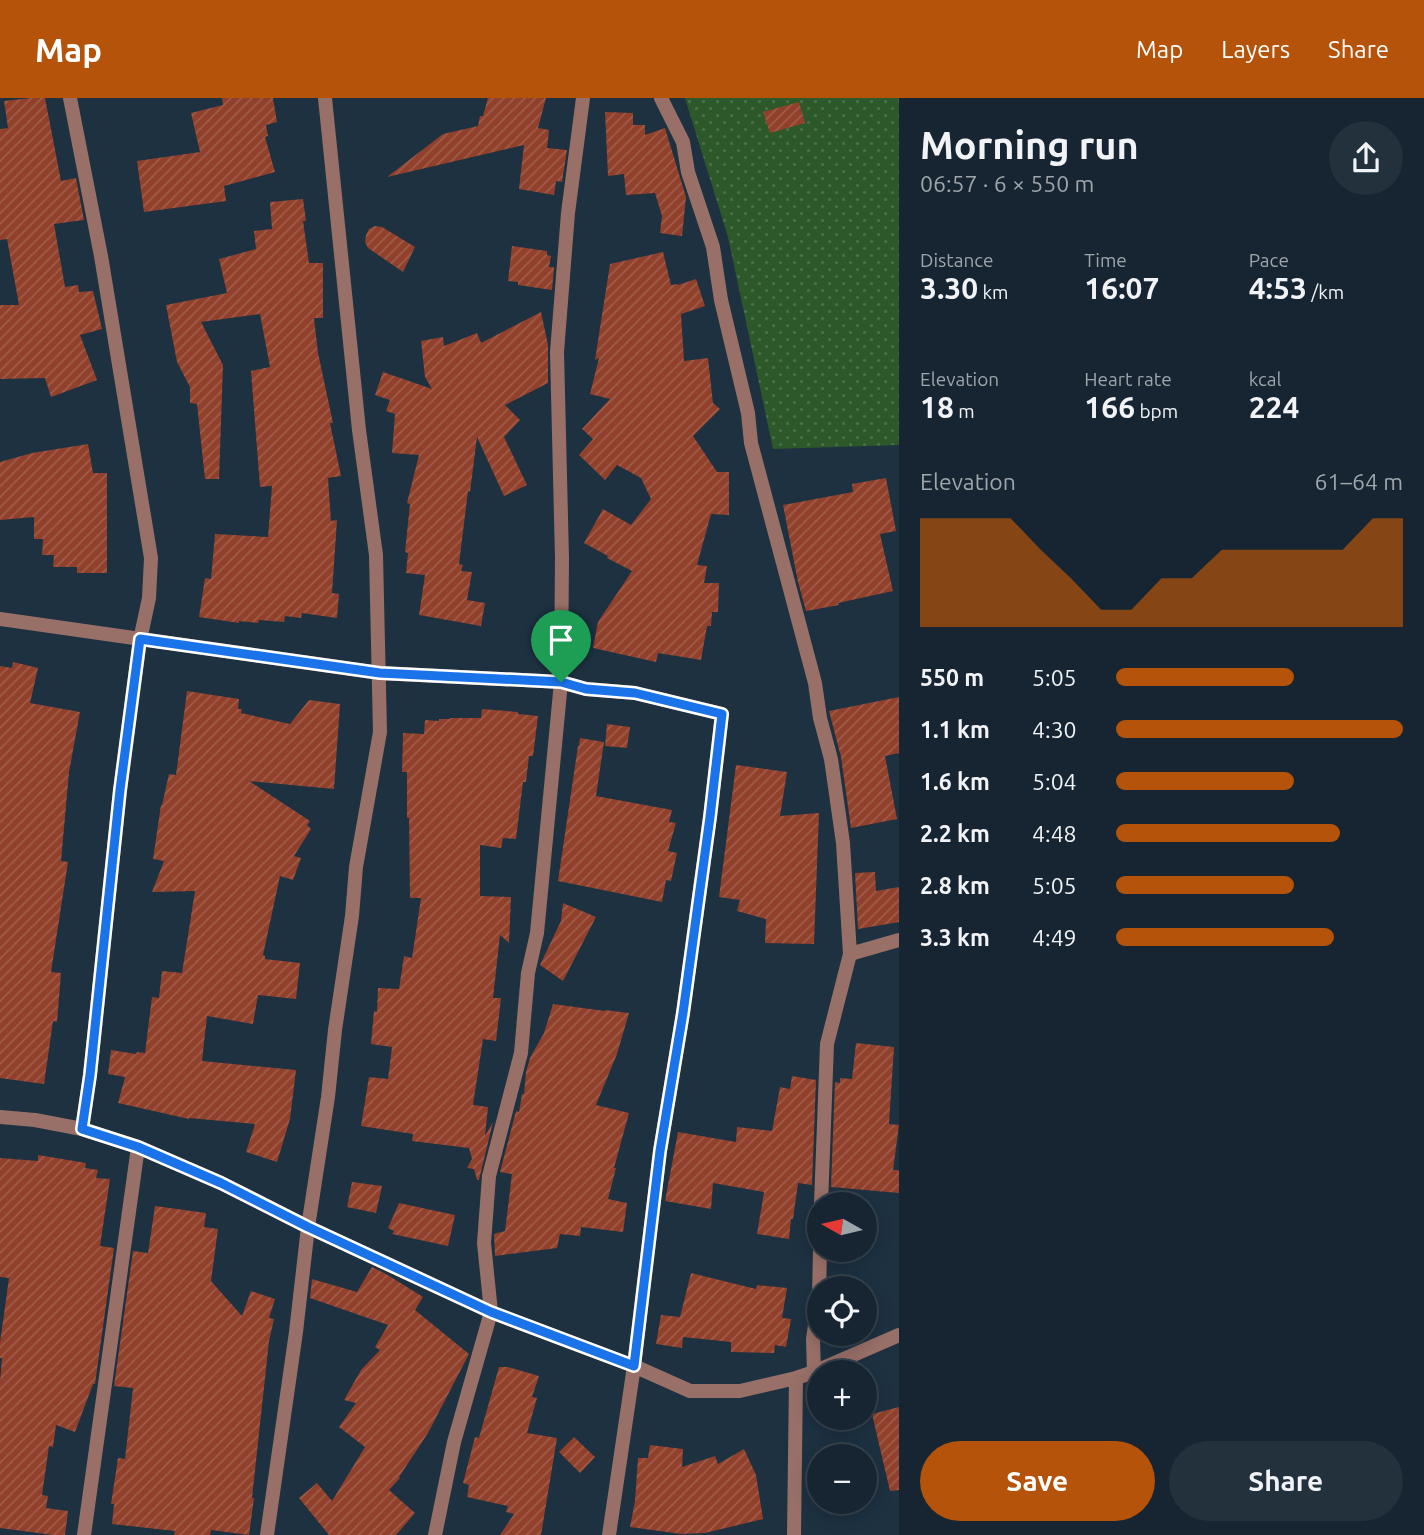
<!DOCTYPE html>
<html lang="en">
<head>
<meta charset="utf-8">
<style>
  :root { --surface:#162531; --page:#23313d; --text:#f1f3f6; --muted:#9ea5ab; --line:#35424d; --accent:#b45309 }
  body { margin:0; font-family:Ubuntu,sans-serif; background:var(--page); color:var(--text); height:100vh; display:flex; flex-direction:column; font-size:26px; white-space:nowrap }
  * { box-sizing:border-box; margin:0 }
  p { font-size:23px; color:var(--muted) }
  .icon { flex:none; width:38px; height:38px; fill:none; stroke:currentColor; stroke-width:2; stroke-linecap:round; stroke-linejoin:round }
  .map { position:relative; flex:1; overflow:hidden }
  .side { display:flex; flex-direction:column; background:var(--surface); width:525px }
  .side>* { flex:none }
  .needle { width:46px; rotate:278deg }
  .fabs { position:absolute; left:807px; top:1094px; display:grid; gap:14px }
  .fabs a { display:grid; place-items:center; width:70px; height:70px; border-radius:50%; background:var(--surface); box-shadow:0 4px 18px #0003,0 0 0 2px var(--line); font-size:35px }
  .pin { position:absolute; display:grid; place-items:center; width:60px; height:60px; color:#fff; margin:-72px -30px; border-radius:50% 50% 50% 0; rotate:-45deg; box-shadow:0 0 7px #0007 }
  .pin .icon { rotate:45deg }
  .round { display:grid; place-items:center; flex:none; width:74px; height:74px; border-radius:37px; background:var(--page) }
  .overview { display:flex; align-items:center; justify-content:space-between; height:119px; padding:0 21px }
  h1 { font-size:38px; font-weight:600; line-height:52px }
  .figures { display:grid; grid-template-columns:repeat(3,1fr); gap:10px; height:119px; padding:7px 21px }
  .figures div { display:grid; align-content:center }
  .figures b { font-size:30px; font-weight:600 }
  .figures small { font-size:19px; font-weight:400 }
  .figures p { font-size:19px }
  .chart { height:196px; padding:14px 21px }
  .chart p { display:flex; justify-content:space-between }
  .chart svg { width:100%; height:126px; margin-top:7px; fill:var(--accent); opacity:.7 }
  .primary-button { display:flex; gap:14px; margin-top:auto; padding:14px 21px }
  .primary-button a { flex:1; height:80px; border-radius:42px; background:var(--accent); color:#fff; font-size:28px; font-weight:600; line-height:80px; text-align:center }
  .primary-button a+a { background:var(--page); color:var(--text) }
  ul { padding:0 21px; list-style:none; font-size:23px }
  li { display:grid; grid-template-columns:112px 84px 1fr; align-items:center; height:52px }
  li i { height:18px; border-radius:9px; background:var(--accent) }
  header { display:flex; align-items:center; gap:42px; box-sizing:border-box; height:98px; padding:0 35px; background:var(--accent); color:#fff }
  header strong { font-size:33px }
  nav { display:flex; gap:38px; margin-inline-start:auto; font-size:24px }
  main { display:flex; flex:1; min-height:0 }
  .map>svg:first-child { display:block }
</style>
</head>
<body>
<header>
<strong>Map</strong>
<nav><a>Map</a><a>Layers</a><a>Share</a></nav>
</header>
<main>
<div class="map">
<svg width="899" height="1437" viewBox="0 0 899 1437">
  <defs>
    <pattern id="grass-dots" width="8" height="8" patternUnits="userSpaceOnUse" patternTransform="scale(1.75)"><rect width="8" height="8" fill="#2d5829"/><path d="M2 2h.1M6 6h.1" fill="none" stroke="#4b7049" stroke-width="1.8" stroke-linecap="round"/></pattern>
    <pattern id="building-hatch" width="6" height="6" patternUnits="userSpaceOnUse" patternTransform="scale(1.75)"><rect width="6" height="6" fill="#91402b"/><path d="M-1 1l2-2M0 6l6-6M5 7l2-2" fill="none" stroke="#a05c4a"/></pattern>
  </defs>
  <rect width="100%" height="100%" fill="#1d3141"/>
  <!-- grass -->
  <path fill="url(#grass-dots)" d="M685 0H899V347L773 351 728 139Z"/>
  <!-- building -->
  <path fill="url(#building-hatch)" d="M31 0H45L61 83 76 80 84 122 54 126 65 189 78 187 79 194 93 193 102 231 80 237 97 282 51 299 45 280 0 281V207H19L7 141 0 142V31L8 30 4 3Z
    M222 0H273L277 24 266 27 268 38 265 39 275 74 224 88 226 103 144 114 137 63 200 54 191 15 223 7Z
    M488 0H546L538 30 549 32 547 50 567 52 562 84 556 83 554 97 519 91 524 47 387 79 443 36 478 28 480 18H483Z
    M799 4 805 25 770 35 763 14Z
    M605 14 633 15V27H645V37L665 30 686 99 682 138 660 135 662 118 655 95 626 97 624 76 608 78Z
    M303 101 306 123H303L309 165H323V220H314L318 255 333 325H330L341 378 328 380 331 423 337 422 332 495 339 496 337 520 302 515 301 520 285 518 284 524 259 522 258 525 239 523V525L199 519 205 480 211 481 215 436 268 439 272 388 260 389 251 273 270 269 260 216 201 224 223 267 219 381H205L197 306 190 305V289L177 264 166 207 227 195 219 161 256 151 254 133 272 131 270 104Z
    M375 128 382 129 415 149 403 174 368 150 365 144 366 137 369 131Z
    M512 148 547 153V157L551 158 549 169H554L552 192 518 187V184L508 183Z
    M663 154 671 187 678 186V187L696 181 705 208 681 216 684 263 708 260 713 305 720 311 693 338 717 374H729V417L711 416 697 467 707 468 704 485H719L718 514H712L711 528H707L701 562 658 555 656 564 593 550 598 524 632 473 607 460 608 458 584 445 603 411 631 427 651 401 641 380 617 367 605 382 579 357 593 341 582 331 610 301 590 296 599 260 595 262 610 166Z
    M541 214 548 247V285L505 307 520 322 504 339 527 387 504 398 477 339 470 394 468 393 459 466 463 467 461 473 472 474 467 502 485 505 481 528 419 517 425 477 406 475 408 455 405 454 410 406 407 405 419 357 392 355 395 316 386 313 390 302 375 297 383 274 432 291 425 279 421 243 443 239 444 248 477 235 481 245Z
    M88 346 93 375H107V475H77V469H53L54 457H42L43 441H34V419L0 422V364L32 355Z
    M886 380 896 433 880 436 893 493 838 505 839 507 806 513 798 484 783 407 853 394 852 386Z
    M13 564 38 570 30 605 80 614 69 674 61 763 68 764 51 874 61 875 57 924 53 923 44 986 0 980V568L12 570Z
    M187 593 239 601 238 611H242L241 615 290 626 309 602 340 606 334 691 249 683 310 723 307 727 311 731 294 758 301 760 293 782 280 778 263 857 265 858V861L300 865 296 901 258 897 253 926 207 918 202 963 296 972 290 1021 277 1064 246 1054 255 1026 189 1020V1021L118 1005 125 979 108 976 111 952 136 956 137 954 145 955 152 899 159 900 162 873 182 875 195 793 152 794 164 763 153 761 161 707H162L169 676 176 677Z
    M899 599V655L885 658 897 721 851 730 841 659 829 613Z
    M482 611 518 614V616L538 618 533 658H529L526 684H523L516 741 503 740 501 750 480 747V798L511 799 509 845 500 837 493 900H501L496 943 483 941 473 1007 488 1009 485 1038 493 1024 479 1082H477L474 1071 467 1070 472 1061 469 1050 412 1043 413 1036 361 1028 369 979 388 981 392 949 371 946 374 913 377 914 378 890 399 891 404 858 412 860 421 800H410L409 720H407V674H402L403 635 424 636 425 622 439 623V621H450V620H481Z
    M607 626 630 629 627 650 605 648Z
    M580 640 604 644 596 698 672 712 669 724 676 725 668 753 677 755 671 783 666 782 662 804 558 783 578 648H579Z
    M736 667 787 674 780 718 819 715 814 846 765 845 766 821 737 813 740 802 719 799Z
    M875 774 876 793 899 789V824L858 831 855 775Z
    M563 805 596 819 563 883 540 867 561 823Z
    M553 906 605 913V912L629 915 617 956 596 1007 629 1015 614 1070H616L608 1101 627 1105 623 1134 581 1129 580 1138 560 1136 557 1150 495 1158 494 1136 505 1133 512 1076 500 1074 516 1013 519 1014 522 996H524L526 974 530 960 544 935Z
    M856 945 894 949 889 1026 899 1027 893 1072H899V1095L831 1089 835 984 840 985V980L852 981Z
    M792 978 816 982 812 1087 798 1085 793 1121H791L789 1141 757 1136 764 1094 713 1085 711 1111 665 1103 678 1034 736 1044 737 1029 772 1033 780 989 790 991Z
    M38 1057 86 1065 85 1070 98 1072 96 1080 110 1081 100 1148 114 1150 95 1286H93L75 1334 56 1327 53 1349 49 1348 42 1397 48 1398 46 1410 68 1413 65 1437H53L0 1430V1284L2 1260H0V1245L9 1180 0 1179V1060L38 1063Z
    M352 1084 382 1088 376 1115 347 1109Z
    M399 1105 455 1117 448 1148 392 1136 394 1133 388 1130Z
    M155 1108 206 1115 204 1129 218 1131 211 1183 242 1218 251 1193 275 1201 269 1220 274 1221 269 1243 252 1400H254L249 1437 211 1432 210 1437H174L175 1433 112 1426 114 1406H111L118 1360 125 1361 133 1290 114 1288 133 1153 148 1155Z
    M372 1169 386 1176 423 1199 415 1212 469 1256 428 1335 399 1379 400 1380 389 1392 415 1415 396 1437H329L299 1400 317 1385 332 1403 365 1349 339 1329 356 1305 344 1302 361 1272 380 1252 375 1249 388 1227 310 1200 312 1181 357 1194Z
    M691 1175 756 1191 757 1187 787 1190 782 1220 791 1221 786 1249 775 1247 774 1255 731 1254V1244L683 1239 682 1250 656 1246 661 1217 680 1219Z
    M499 1269H508L539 1278 532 1299 537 1300 527 1335 557 1340 541 1437H500L514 1416 506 1414 508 1408 467 1399 469 1387 463 1385 475 1339 479 1340Z
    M899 1309V1392L890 1393 872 1316Z
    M574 1339 595 1359 580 1375 559 1354Z
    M650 1347 683 1351 682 1369 715 1358 718 1366 744 1351 756 1377 763 1421 705 1435 681 1436 630 1429 635 1403 638 1360H648Z"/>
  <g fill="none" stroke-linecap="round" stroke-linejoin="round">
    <!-- street -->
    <path stroke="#987068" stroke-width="14" d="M70 0 101 158 151 460 149 500 140 542 120 693 90 977 82 1031
      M661 0 683 44 688 74 713 149 721 202 748 315 751 345 815 585 820 620 831 661 843 745 850 856 827 946 821 1106
      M0 521 380 575 561 584 586 591 635 595 722 616 710 719 683 915 660 1053 634 1268 609 1437
      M850 856 899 842
      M0 1019 35 1022 82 1031 138 1049 221 1085 308 1129 491 1214 634 1268 690 1293H740L796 1280 814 1274 899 1237
      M814 1274 813 1241 819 1199 820 1152
      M84 1437 138 1049
      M267 1437 296 1234 308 1129 328 999 335 932 352 818 356 769 380 634 376 457 359 332 325 0
      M435 1437 454 1344 491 1214 484 1145 489 1078 521 955 528 875 537 835 561 584 562 460 557 254 568 115 583 0
      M794 1437 796 1280"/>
  </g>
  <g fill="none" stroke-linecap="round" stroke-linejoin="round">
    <defs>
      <path id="route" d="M140 541 380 575 561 584 586 591 635 595 722 616 710 719 683 915 660 1053 634 1268 491 1214 308 1129 221 1085 138 1049 82 1031 90 977 120 692Z"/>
    </defs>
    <!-- route casing -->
    <use href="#route" stroke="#fff" stroke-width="14"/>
    <!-- route -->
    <use href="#route" stroke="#1a73e8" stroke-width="9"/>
  </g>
</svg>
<div class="fabs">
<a><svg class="needle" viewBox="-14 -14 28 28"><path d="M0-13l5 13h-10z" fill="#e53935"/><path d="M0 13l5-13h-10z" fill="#9ea5ab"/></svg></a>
<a><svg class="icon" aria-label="locate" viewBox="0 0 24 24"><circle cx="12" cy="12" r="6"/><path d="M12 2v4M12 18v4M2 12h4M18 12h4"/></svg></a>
<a>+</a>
<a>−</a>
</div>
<div class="pin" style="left:561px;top:584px;background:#1e9e55"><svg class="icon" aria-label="arrive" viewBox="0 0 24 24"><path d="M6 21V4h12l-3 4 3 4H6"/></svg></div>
</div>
<section class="side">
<div class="overview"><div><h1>Morning run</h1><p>06:57 · 6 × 550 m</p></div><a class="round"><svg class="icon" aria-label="share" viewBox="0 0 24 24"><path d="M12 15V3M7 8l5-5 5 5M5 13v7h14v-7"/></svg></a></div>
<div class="figures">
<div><p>Distance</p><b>3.30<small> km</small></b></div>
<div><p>Time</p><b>16:07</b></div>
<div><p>Pace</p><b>4:53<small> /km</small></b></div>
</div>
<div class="figures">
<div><p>Elevation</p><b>18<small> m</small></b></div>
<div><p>Heart rate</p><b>166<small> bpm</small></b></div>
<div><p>kcal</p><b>224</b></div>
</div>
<div class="chart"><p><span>Elevation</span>61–64 m</p>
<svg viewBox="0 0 160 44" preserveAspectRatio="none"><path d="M0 44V6L10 6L20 6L30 6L40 17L50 27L60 38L70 38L80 27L90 27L100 17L110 17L120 17L130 17L140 17L150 6L160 6V44z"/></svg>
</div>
<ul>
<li><b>550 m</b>5:05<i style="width:62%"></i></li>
<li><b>1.1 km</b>4:30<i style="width:100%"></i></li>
<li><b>1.6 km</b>5:04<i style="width:62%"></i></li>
<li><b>2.2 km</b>4:48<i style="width:78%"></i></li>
<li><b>2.8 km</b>5:05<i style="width:62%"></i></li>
<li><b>3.3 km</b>4:49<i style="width:76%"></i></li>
</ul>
<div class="primary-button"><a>Save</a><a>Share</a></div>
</section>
</main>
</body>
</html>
